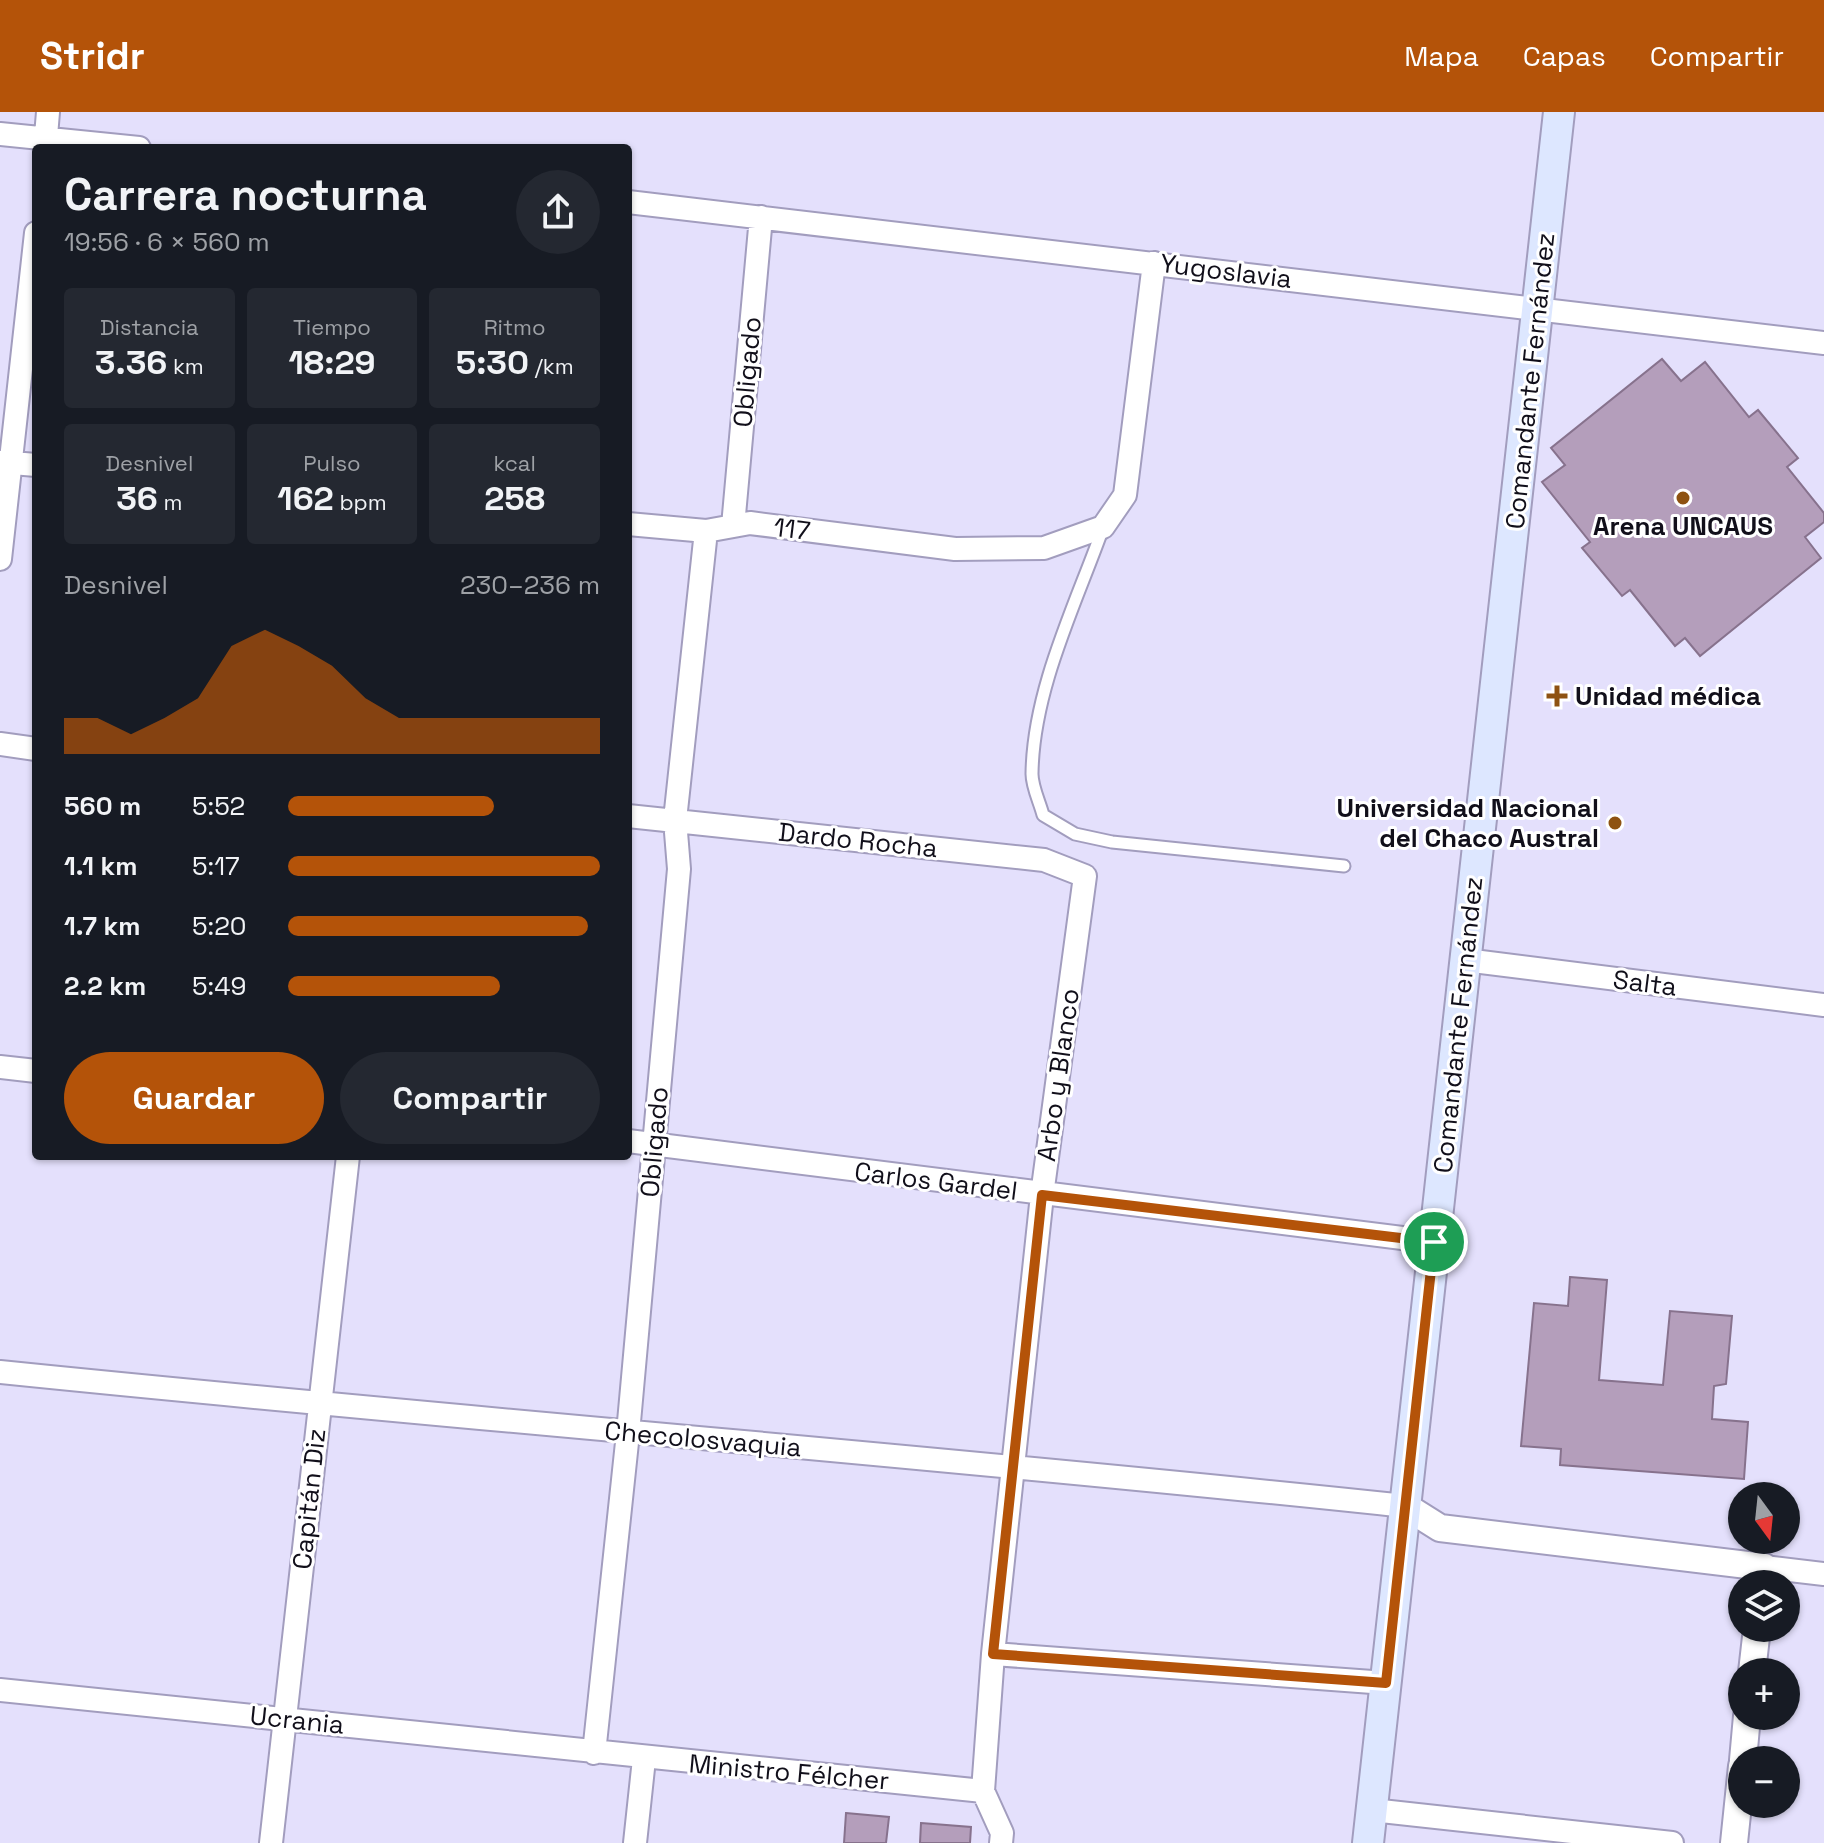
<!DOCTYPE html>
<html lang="es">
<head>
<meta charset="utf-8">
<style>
  :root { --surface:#171b24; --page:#242831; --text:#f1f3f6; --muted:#9ea1a6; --accent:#b45309 }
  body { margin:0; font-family:"Space Grotesk",sans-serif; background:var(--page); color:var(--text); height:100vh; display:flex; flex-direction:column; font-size:30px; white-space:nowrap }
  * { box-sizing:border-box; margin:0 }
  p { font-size:26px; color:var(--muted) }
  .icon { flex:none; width:44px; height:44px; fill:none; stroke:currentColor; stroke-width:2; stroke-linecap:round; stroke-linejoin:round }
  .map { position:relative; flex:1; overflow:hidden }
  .sheet { position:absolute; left:32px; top:32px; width:600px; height:1016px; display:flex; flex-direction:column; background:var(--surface); border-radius:8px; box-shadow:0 2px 6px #0004 }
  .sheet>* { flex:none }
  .needle { width:52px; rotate:165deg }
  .tools { position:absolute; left:1728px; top:1370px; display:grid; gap:16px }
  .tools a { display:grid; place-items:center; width:72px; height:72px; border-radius:50%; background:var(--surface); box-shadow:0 2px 6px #0004; font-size:40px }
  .pin { position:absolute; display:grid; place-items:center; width:68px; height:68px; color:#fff; margin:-34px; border:4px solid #fff; border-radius:50%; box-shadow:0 2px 8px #0007 }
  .round { display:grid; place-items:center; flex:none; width:84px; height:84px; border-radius:42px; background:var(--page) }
  .overview { display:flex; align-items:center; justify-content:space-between; height:136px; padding:0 32px }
  h1 { font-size:44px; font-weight:800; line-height:60px }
  .figures { display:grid; grid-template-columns:repeat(3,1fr); gap:12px; height:136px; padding:8px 32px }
  .figures div { display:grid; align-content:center; border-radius:8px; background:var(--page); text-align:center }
  .figures b { font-size:34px; font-weight:800 }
  .figures small { font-size:22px; font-weight:400 }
  .figures p { font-size:22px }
  .chart { height:224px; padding:16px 32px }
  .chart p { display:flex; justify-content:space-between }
  .chart svg { width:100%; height:144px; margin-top:8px; fill:var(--accent); opacity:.7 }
  .action { display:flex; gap:16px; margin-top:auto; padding:16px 32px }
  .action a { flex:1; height:92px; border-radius:48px; background:var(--accent); color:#fff; font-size:32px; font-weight:800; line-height:92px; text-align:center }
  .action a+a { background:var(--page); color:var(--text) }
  ul { padding:0 32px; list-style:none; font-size:26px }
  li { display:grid; grid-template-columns:128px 96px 1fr; align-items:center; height:60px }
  li i { height:20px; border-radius:10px; background:var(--accent) }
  header { display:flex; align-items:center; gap:48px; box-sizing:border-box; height:112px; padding:0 40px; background:var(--accent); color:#fff }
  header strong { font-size:38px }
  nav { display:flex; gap:44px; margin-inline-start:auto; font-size:28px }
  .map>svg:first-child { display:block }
</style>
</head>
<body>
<header>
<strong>Stridr</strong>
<nav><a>Mapa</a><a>Capas</a><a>Compartir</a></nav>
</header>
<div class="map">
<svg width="1824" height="1731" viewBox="0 0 1824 1731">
  <rect width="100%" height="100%" fill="#e4e0fc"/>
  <!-- building -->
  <path fill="#b49ebb" stroke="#87728d" stroke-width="2" d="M1662 247 1681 269 1705 250 1749 305 1758 298 1798 346 1787 355 1824 401V410L1805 425 1821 446 1700 544 1685 526 1675 534 1630 478 1622 484 1582 436 1590 430 1542 370 1565 353 1551 336Z
    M1570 1165 1607 1168 1599 1268 1663 1273 1670 1199 1732 1204 1726 1272 1714 1274 1712 1307 1748 1310 1744 1367 1560 1353 1561 1337 1521 1334 1534 1191 1568 1194Z
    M846 1701 889 1705 886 1731H844Z
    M921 1711 971 1715 970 1731H920Z"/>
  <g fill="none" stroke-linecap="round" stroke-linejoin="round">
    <defs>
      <path id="service" d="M1103 416C1075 494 1033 578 1032 662 1032 675 1040 691 1043 703L1075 722 1112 730 1344 754"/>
      <path id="minor" d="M0 22 139 36
        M45 36 48 0
        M628 90 1824 231
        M0 350 36 353
        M628 412 706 419 750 411 955 437 1044 436 1103 415 1125 383 1154 151
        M733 414 761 105
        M0 447 36 121
        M0 632 36 637
        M628 704 1044 748 1085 764 1042 1083 993 1542 983 1679 1002 1721 1001 1731
        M1465 848 1824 893
        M0 955 36 959
        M628 1029 1434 1130
        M0 1260C468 1308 937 1344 1405 1394
        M1764 1455 1824 1462
        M993 1542 1386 1571
        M0 1578 983 1679
        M594 1641 628 1321 679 757 675 708 706 419
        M1372 1698 1672 1731
        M271 1731 348 1044
        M635 1731 644 1647"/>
      <path id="tertiary" d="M1405 1394 1440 1416 1764 1455 1762 1472
        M1752 1560 1757 1516
        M1743 1648 1747 1604
        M1734 1731 1742 1654"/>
      <path id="secondary" d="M1368 1731 1559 0"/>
    </defs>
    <!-- service casing -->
    <use href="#service" stroke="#a29dbe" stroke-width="15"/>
    <!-- minor casing -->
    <use href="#minor" stroke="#a29dbe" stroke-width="26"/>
    <!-- tertiary casing -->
    <use href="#tertiary" stroke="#a29dbe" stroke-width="30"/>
    <!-- secondary casing -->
    <use href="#secondary" stroke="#a29dbe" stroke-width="34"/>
    <!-- service -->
    <use href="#service" stroke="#fff" stroke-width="11"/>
    <!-- minor -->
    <use href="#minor" stroke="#fff" stroke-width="22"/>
    <!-- tertiary -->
    <use href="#tertiary" stroke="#fff" stroke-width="26"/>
    <!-- secondary -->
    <use href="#secondary" stroke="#dde7ff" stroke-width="30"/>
  </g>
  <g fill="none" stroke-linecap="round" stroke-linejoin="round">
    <defs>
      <path id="route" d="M1042 1083 1434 1130 1386 1571 993 1542Z"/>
    </defs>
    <!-- route casing -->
    <use href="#route" stroke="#fff" stroke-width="16"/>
    <!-- route -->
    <use href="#route" stroke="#b45309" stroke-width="10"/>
  </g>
  <!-- markers -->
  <g fill="#8e5212" stroke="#fff" stroke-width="3">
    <circle cx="1683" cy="386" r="8"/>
    <path d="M1553 572h8v8h8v8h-8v8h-8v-8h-8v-8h8z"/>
    <circle cx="1615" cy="711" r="8"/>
  </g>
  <g text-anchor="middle" stroke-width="6" stroke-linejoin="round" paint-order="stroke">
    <!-- street labels -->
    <g font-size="26" fill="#110f1a" stroke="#fff">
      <text transform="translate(1226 159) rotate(7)" y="9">Yugoslavia</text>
      <text transform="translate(747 260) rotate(-85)" y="9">Obligado</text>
      <text transform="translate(1530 269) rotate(-84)" y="9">Comandante Fernández</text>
      <text transform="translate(792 417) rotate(7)" y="9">117</text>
      <text transform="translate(858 728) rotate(6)" y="9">Dardo Rocha</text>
      <text transform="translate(1645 871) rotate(7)" y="9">Salta</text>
      <text transform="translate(1458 913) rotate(-84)" y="9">Comandante Fernández</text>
      <text transform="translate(1058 963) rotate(-82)" y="9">Arbo y Blanco</text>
      <text transform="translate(654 1030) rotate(-85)" y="9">Obligado</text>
      <text transform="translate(936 1069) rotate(7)" y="9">Carlos Gardel</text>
      <text transform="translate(703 1327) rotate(5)" y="9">Checolosvaquia</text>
      <text transform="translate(309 1387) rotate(-84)" y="9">Capitán Diz</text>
      <text transform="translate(297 1608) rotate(6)" y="9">Ucrania</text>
      <text transform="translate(789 1660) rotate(5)" y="9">Ministro Félcher</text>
    </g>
    <!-- poi labels -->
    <g font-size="26" font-weight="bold" fill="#110f1a" stroke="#fff">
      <text x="1683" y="423">Arena UNCAUS</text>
      <text x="1575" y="593" text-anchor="start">Unidad médica</text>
      <text x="1599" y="705" text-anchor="end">Universidad Nacional<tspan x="1599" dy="30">del Chaco Austral</tspan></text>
    </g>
  </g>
</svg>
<div class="tools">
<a><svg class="needle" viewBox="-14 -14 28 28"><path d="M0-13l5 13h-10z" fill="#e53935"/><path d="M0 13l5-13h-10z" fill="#9ea1a6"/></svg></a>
<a><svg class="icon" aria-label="layers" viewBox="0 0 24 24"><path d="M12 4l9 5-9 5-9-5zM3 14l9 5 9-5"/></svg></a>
<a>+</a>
<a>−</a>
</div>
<div class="pin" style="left:1434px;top:1130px;background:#1e9e55"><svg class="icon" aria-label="arrive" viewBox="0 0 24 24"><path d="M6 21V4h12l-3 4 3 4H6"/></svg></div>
<section class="sheet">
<div class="overview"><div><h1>Carrera nocturna</h1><p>19:56 · 6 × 560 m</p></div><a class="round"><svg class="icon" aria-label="share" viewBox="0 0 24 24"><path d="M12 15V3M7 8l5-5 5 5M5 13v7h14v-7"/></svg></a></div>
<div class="figures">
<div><p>Distancia</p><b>3.36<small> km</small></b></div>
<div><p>Tiempo</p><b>18:29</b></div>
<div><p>Ritmo</p><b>5:30<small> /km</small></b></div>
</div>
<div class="figures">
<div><p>Desnivel</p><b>36<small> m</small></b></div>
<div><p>Pulso</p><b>162<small> bpm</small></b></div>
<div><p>kcal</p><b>258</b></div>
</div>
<div class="chart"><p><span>Desnivel</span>230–236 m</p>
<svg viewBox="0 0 160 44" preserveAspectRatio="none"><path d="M0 44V33L10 33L20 38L30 33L40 27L50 11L60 6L70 11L80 17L90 27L100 33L110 33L120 33L130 33L140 33L150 33L160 33V44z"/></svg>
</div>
<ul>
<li><b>560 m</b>5:52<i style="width:66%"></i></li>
<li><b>1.1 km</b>5:17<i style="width:100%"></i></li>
<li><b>1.7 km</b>5:20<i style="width:96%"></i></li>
<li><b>2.2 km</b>5:49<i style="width:68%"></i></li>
</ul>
<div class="action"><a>Guardar</a><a>Compartir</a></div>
</section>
</div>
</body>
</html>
